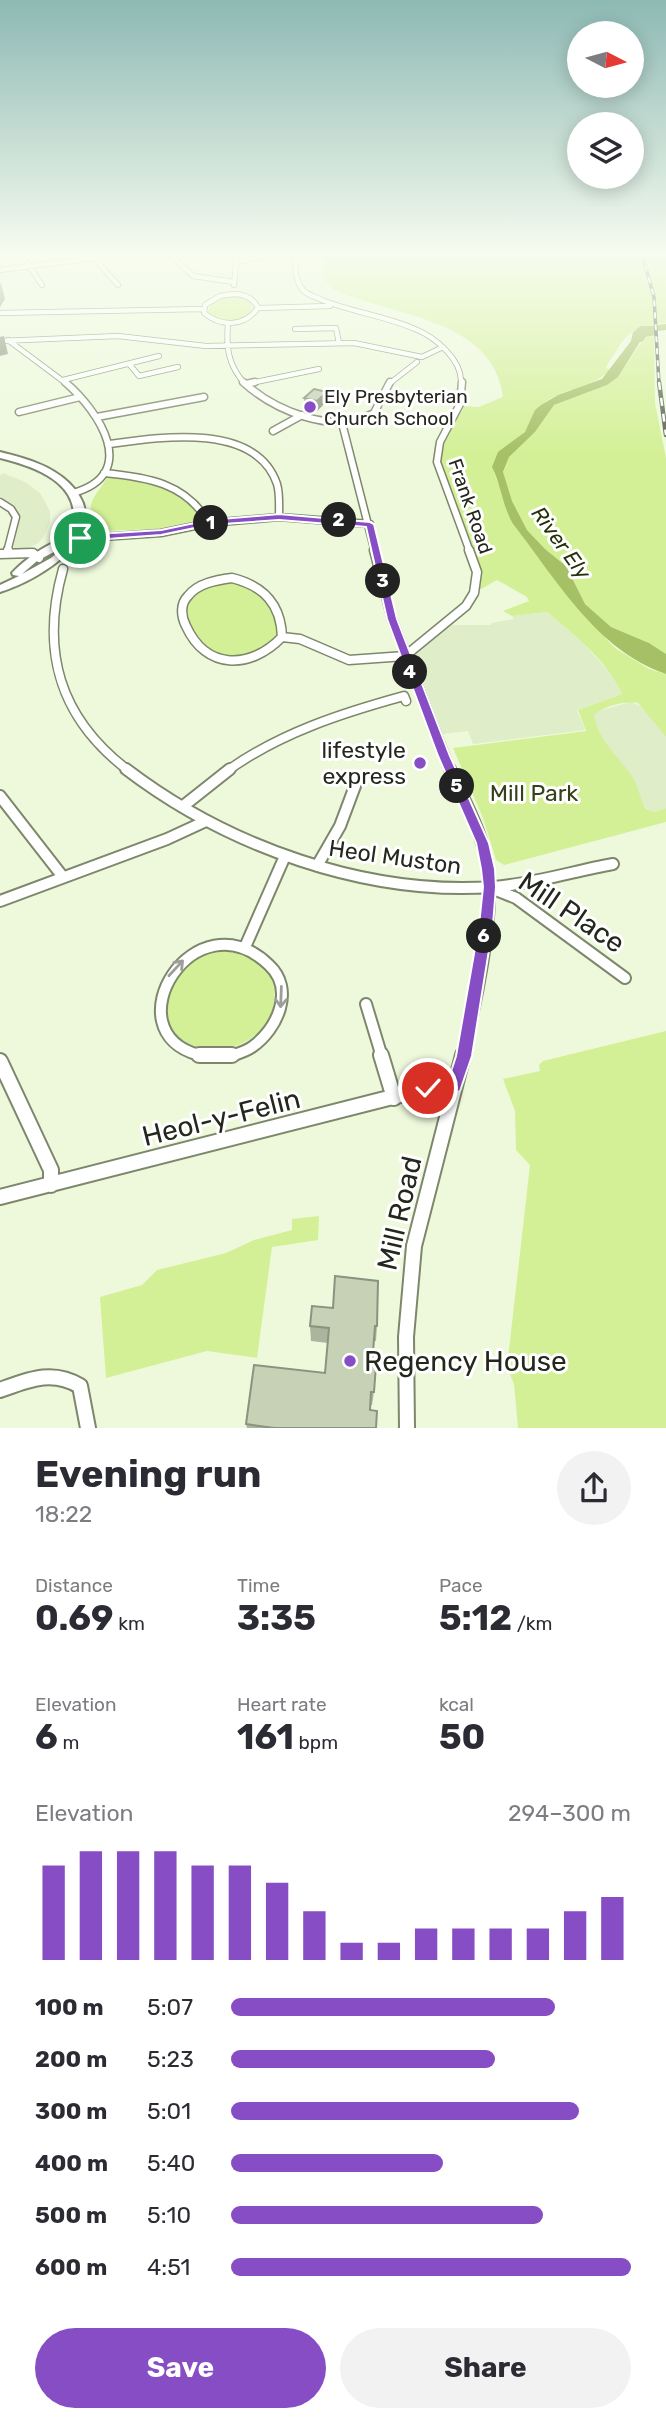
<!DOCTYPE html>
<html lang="en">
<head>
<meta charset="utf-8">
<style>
  :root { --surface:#fff; --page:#f2f2f3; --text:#2b2b33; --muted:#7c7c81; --accent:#874dc4 }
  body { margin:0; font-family:Rubik,sans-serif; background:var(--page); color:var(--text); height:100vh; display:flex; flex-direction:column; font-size:26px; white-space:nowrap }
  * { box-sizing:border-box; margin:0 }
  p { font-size:23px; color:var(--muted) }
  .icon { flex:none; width:38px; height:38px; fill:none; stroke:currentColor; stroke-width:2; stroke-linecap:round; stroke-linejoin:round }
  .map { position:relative; height:1428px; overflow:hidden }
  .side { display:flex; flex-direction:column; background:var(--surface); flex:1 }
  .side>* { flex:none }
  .needle { width:46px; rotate:96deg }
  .tools { position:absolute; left:567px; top:21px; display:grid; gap:14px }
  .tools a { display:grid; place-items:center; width:77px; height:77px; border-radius:50%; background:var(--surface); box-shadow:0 4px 18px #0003; font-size:35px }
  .pin { position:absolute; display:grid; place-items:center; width:60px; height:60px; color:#fff; margin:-30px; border:4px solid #fff; border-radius:50%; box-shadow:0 2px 7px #0007 }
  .km { position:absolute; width:35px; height:35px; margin:-18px; border-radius:50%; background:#222; color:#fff; font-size:19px; line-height:35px; text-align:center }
  .round { display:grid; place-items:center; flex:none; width:74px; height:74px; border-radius:37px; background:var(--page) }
  .headline { display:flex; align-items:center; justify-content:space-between; height:119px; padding:0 35px }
  h1 { font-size:38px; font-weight:700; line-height:52px }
  .figures { display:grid; grid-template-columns:repeat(3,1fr); gap:10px; height:119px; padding:7px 35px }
  .figures div { display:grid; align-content:center }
  .figures b { font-size:35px; font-weight:700 }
  .figures small { font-size:19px; font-weight:400 }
  .figures p { font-size:19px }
  .chart { height:196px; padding:14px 35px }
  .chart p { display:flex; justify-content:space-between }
  .chart svg { width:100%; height:126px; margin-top:7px; stroke:var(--accent); stroke-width:6 }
  .action { display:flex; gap:14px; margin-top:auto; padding:14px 35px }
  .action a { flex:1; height:80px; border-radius:42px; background:var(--accent); color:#fff; font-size:28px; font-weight:700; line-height:80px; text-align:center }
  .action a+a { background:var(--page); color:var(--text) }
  ul { padding:0 35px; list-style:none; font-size:23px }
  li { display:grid; grid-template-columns:112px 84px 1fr; align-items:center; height:52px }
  li i { height:18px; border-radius:9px; background:var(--accent) }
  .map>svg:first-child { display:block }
</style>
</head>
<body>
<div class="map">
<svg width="666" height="1428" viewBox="0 0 666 1428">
  <rect width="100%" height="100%" fill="#eef9dc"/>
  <!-- built -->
  <path fill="#e0edc9" d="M3 473 25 482 40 493 50 511V523L43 538 37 544 23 550H13L20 515 0 496V475Z
    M547 612 581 641 613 676 622 694 577 710 585 730 473 744 468 731 443 734 412 654 449 625H491V623L514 619 512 616Z
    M631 702 644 708 666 737V808L655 812 647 809 639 798 636 785 609 751 595 725 593 715 598 711Z"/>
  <!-- green -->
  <path fill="#d3f096" d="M332 254H666V323C639 326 629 328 615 353 611 359 608 362 606 368L610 370C588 391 561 387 542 405 534 412 531 425 524 433 513 445 504 457 494 472L513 524 581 612 615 648 649 669 666 674V737L638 703C624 701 604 706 594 715 599 743 619 756 633 778 639 788 640 799 646 809L655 812 666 808V822L504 865 496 860 483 818 453 748 586 731 578 710 622 694C607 660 575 636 547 612L512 616 503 611 529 601 527 597 497 580 474 593 477 581 437 455 457 412H462L463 406 479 407 503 397C494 318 391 316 334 290L325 281 323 256Z
    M235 295 244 297 252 304C251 327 221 324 208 312 211 299 223 297 235 295Z
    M646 335 654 336 655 403 666 458V654L649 643 611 627 585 604 566 566 545 549 527 530 512 501 503 473 509 457 535 432 554 405 607 385 618 377Z
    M109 475C152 482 176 482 204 519L157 529 102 531C80 503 95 499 109 475Z
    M237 581 267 595C271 605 280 621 278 631 274 657 225 662 208 649 192 638 187 618 187 600L205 586Z
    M224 950C309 961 276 1060 204 1048 142 1038 161 957 224 950Z
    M666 1031V1428H518L514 1384 507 1367 530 1165 516 1150 515 1111 503 1079 540 1071 539 1065 543 1061Z
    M319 1216 318 1240 272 1247 257 1358 207 1351 106 1378 100 1297 142 1285 157 1270 226 1253 254 1240 292 1230V1219Z"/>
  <!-- water -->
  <path fill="#a5c065" d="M641 326H657V335L643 337 618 377 607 385 554 405 535 432 509 457 503 472 512 501 527 530 545 549 566 566 585 604 611 627 649 643 666 654V674C596 650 557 580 513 524 503 507 501 485 492 467L498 452 525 432 535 410 541 405 558 395 602 379 631 341 633 332Z"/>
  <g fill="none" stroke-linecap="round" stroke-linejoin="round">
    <!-- river -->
    <path fill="#a5c065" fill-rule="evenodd" d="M666 324V330L649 332 642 342 632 340 641 327Z"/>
    <defs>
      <path id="street-far4" d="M21 254 42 285
        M170 254 193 276 234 282
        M296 254C295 267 294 279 303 290 307 295 316 297 322 300 352 312 385 316 415 329 435 337 463 360 461 384
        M91 255 118 285
        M236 262 279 254
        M0 270 126 254
        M234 285 237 254
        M233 294C244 294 253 297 258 308 244 327 221 327 204 313L205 305 220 296Z
        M258 308 330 306
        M0 313 203 309
        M228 323C226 348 228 365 245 384
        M295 329 336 328 339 343
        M8 340 67 384
        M0 341 118 336 206 346 354 343 422 357 443 347
        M130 365 139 376 178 367
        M63 380 159 356
        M246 384 319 369
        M389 384 417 362"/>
      <path id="street-far3" d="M65 382C99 411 141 474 73 493
        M243 382C274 410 333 436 374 413L390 382
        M462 382 460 404 440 442 437 462 470 552
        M246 384 255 382
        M19 412 80 397
        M97 417 204 397
        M342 423 375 552
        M273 431 302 415
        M110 444C160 437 256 422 277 484 280 494 279 507 279 517
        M104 473C147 477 186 483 209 523
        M0 502 11 509 16 517 7 552
        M73 539 161 533 209 523 279 517 370 524"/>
      <path id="street-far2" d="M374 550 392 619 451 771
        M7 553 8 550
        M0 554 33 553 39 558
        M63 569C40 651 59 718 129 771
        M232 578C264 586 281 604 282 637 250 670 206 670 186 626 181 616 180 604 188 596 198 583 217 580 232 578Z
        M282 637 300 639 349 660 405 656 466 606 474 593 477 572 469 550
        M227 771C280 733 342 713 404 696L406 701"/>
      <path id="street-far1" d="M126 769C227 846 365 896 493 887 533 884 574 871 613 864
        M450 769C464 801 484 835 488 870 494 919 475 1008 462 1057
        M0 796 63 877
        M182 807 230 769
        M317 866 340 826 355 786
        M491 888 516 898 625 978
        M0 901 167 839 206 821
        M245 947 285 856
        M366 1004 382 1057
        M226 1057C217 1056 207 1057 199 1055 110 1031 195 894 269 965 295 989 278 1029 252 1047 245 1052 236 1054 228 1057"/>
      <path id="street" d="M199 1055H232
        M381 1055 394 1098
        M0 1061 51 1170V1185
        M0 1197 428 1088 454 1086
        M0 1390C28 1380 52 1369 80 1386L88 1428
        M407 1428 406 1337 414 1246 463 1055"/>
      <path id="secondary" d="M0 452C24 458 51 465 69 483 119 532 42 579 0 592V585L19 576 13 575 12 573C23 561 53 538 69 539 90 487 41 468 0 458ZM65 546 51 558 22 574 37 561Z"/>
    </defs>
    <!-- street-far4 casing -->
    <use href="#street-far4" stroke="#7d876c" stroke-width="6"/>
    <!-- street-far3 casing -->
    <use href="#street-far3" stroke="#7d876c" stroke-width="9"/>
    <!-- street-far2 casing -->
    <use href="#street-far2" stroke="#7d876c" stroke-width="11"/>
    <!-- street-far1 casing -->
    <use href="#street-far1" stroke="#7d876c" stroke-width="14"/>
    <!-- street casing -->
    <use href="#street" stroke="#7d876c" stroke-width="18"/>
    <!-- secondary casing -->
    <use href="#secondary" stroke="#7d876c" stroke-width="4"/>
    <!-- street-far4 -->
    <use href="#street-far4" stroke="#fff" stroke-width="4.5"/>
    <!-- street-far3 -->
    <use href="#street-far3" stroke="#fff" stroke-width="6"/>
    <!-- street-far2 -->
    <use href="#street-far2" stroke="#fff" stroke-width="8"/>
    <!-- street-far1 -->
    <use href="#street-far1" stroke="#fff" stroke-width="10"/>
    <!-- street -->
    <use href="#street" stroke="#fff" stroke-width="14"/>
    <!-- secondary -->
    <use href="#secondary" fill="#fff" fill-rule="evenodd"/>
    <defs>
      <path id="rail-far1" d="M642 254 654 297 659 384"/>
      <path id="rail" d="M659 382 666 435"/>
    </defs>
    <!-- rail-far1 casing -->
    <use href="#rail-far1" stroke="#5d6353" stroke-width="3.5"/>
    <!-- rail casing -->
    <use href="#rail" stroke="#5d6353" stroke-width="4.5"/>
    <!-- rail-far1 -->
    <use href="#rail-far1" stroke="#fff" stroke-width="2" stroke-dasharray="6" stroke-linecap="butt"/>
    <!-- rail -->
    <use href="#rail" stroke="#fff" stroke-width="2.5" stroke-dasharray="8" stroke-linecap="butt"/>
  </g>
  <!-- wall -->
  <path fill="#abb49c" d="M304 398 327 401 317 411 304 408Z
    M310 1326H377L376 1341H374L372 1365 374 1392 372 1405H370V1410L376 1428H247L246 1424 325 1373 328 1343 311 1341Z"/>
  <!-- shaded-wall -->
  <path fill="#8b927f" d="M1 283 5 299 0 307V284Z
    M4 336 8 354 0 356V337Z
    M327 392V401L317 411V401Z"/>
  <!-- building -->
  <path fill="#c7d1b5" stroke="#8b927f" stroke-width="2" d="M314 389 327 392 317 401 304 398Z
    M335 1276 378 1281 377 1326H375L372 1365H376L374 1392H371L370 1410 377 1411 376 1428H274L246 1424 254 1365 325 1373 329 1328 310 1326 312 1306 333 1308Z"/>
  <!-- one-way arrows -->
  <defs><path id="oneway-shaft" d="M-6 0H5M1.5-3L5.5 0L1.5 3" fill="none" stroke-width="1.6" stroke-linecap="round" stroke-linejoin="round" transform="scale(1.75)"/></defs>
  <g stroke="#9c9e99">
    <use href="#oneway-shaft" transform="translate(176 968) rotate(-47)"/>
    <use href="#oneway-shaft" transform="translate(281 997) rotate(92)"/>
  </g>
  <!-- sky -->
  <linearGradient id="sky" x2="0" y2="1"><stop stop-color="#8db9b4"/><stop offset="0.56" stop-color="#f7fcef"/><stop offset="1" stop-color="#f7fcef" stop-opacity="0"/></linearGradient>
  <rect width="666" height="454" fill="url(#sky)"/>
  <!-- route -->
  <path fill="#874dc4" stroke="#fff" stroke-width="2" d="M279 514 370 522 374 524 397 619 450 756 489 843 495 869 496 887 493 925 472 1056 460 1091C450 1095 432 1098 422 1094L420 1088 422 1083 449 1078 456 1056 479 925 483 887 481 869 476 843 438 756 387 619 366 527 279 520 209 525 161 535 80 541 75 538 80 535 161 530 209 520Z"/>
  <!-- markers -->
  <g fill="#874dc4" stroke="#fff" stroke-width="2.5">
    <circle cx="310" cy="407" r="7"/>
    <circle cx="420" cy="763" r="7"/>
    <circle cx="350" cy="1361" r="7"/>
  </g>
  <g text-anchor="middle" stroke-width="6" stroke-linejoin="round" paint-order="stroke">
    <!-- far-poi labels -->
    <g font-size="19" fill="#23271c" stroke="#fff" text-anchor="start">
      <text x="324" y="403">Ely Presbyterian<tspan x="324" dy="22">Church School</tspan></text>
    </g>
    <!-- far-street labels -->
    <g font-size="19" fill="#23271c" stroke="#fff">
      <text transform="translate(471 506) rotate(71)" y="7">Frank Road</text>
    </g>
    <!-- far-water labels -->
    <g font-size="21" font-style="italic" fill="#263009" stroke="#fff">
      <text transform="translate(561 543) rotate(54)" y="7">River Ely</text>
    </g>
    <!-- poi labels -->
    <g font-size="23" fill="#23271c" stroke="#fff" text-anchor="end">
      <text x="406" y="758">lifestyle<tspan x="406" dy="26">express</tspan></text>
    </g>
    <!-- park labels -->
    <g font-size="23" fill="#36411b" stroke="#fff">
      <text x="534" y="801">Mill Park</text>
    </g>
    <!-- street labels -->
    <g font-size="23" fill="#23271c" stroke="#fff">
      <text transform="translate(395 857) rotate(8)" y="8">Heol Muston</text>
    </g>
    <!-- near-street labels -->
    <g font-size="28" fill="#23271c" stroke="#fff">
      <text transform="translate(572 912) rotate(34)" y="10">Mill Place</text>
      <text transform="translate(221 1117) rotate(-14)" y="10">Heol-y-Felin</text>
      <text transform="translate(399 1213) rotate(-77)" y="10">Mill Road</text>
    </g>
    <!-- near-poi labels -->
    <g font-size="28" fill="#23271c" stroke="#fff" text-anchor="start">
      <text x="364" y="1371">Regency House</text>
    </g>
  </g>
</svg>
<div class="tools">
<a><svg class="needle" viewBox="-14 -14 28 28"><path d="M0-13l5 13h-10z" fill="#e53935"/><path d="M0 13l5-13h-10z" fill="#7c7c81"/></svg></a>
<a><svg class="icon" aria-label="layers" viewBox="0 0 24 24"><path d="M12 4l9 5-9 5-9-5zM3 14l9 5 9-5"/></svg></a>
</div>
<div class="pin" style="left:80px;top:538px;background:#1e9e55"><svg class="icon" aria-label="arrive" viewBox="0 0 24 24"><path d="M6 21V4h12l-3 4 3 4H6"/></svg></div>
<div class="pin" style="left:428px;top:1088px;background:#d93025"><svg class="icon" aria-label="check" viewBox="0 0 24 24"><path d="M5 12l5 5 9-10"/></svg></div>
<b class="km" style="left:211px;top:523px">1</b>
<b class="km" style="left:339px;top:520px">2</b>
<b class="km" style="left:383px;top:581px">3</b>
<b class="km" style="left:410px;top:672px">4</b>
<b class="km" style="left:457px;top:786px">5</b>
<b class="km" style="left:484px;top:936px">6</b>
</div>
<section class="side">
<div class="headline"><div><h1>Evening run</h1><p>18:22</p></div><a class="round"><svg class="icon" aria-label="share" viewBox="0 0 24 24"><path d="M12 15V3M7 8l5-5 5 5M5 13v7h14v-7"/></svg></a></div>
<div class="figures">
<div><p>Distance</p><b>0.69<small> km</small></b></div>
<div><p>Time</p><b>3:35</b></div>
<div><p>Pace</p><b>5:12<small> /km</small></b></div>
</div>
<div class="figures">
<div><p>Elevation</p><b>6<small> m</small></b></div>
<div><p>Heart rate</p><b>161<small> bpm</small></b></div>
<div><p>kcal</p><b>50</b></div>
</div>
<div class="chart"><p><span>Elevation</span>294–300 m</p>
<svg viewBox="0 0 160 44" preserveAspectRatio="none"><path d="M5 44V11M15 44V6M25 44V6M35 44V6M45 44V11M55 44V11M65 44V17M75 44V27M85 44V38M95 44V38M105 44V33M115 44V33M125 44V33M135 44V33M145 44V27M155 44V22"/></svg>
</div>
<ul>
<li><b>100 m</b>5:07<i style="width:81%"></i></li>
<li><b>200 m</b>5:23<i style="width:66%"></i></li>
<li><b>300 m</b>5:01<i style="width:87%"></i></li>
<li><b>400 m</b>5:40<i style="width:53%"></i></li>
<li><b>500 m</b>5:10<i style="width:78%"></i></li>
<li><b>600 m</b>4:51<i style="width:100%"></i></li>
</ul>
<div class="action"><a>Save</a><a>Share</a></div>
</section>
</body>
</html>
